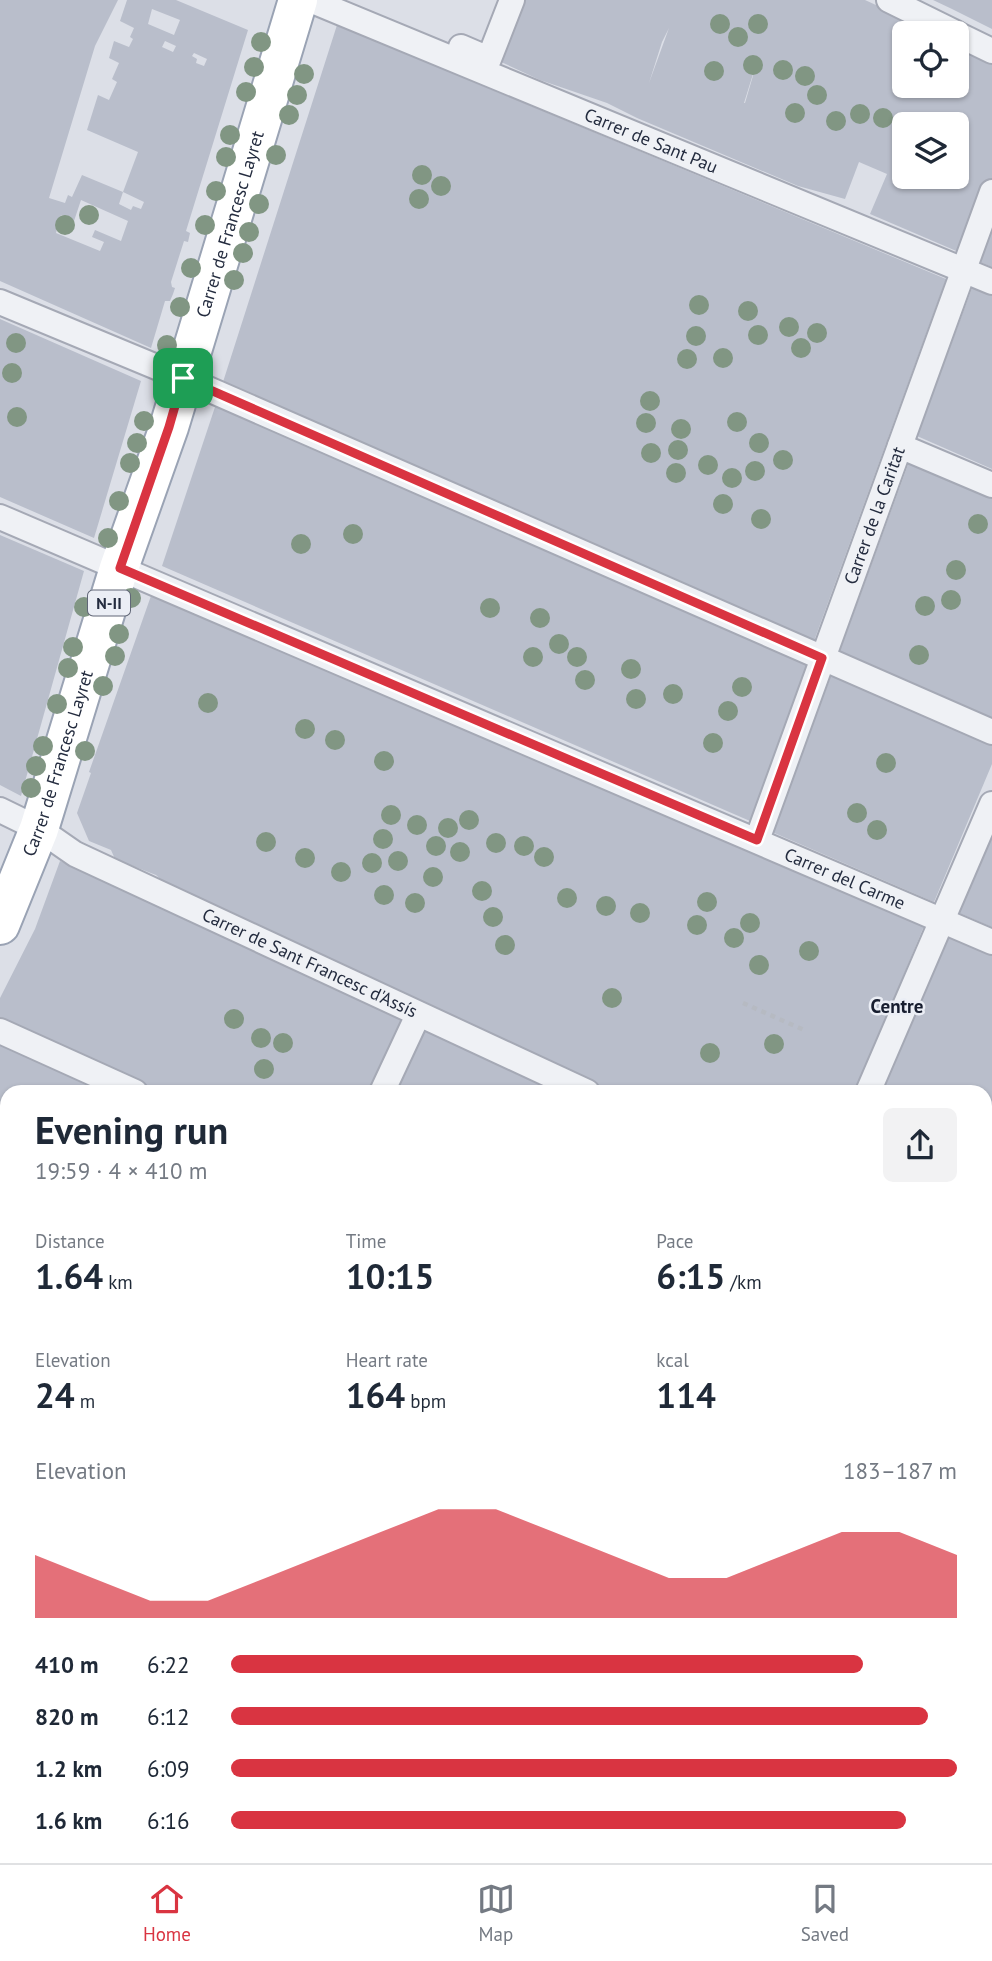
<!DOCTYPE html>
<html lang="en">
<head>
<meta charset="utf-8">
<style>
  :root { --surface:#fff; --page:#f2f2f3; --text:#1f2937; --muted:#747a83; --line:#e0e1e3; --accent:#d93441 }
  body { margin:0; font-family:"PT Sans",sans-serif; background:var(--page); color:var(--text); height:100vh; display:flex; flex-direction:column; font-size:26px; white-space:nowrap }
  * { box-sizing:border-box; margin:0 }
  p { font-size:23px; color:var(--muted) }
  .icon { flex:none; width:38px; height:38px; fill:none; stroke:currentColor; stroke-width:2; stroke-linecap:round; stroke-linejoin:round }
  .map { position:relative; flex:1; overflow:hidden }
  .sheet { position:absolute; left:0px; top:1085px; width:992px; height:779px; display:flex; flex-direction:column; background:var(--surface); border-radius:21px 21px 0 0; box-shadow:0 2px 5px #0004 }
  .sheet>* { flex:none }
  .controls { position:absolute; left:892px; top:21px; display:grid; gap:14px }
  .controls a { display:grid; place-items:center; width:77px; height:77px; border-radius:10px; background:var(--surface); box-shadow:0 2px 5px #0004; font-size:35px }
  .pin { position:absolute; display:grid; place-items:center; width:60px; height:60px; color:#fff; margin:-30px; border-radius:14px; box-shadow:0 4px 10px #0006 }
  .round { display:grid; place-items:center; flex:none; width:74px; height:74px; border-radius:10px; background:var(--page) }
  .headline { display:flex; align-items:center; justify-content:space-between; height:119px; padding:0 35px }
  h1 { font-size:38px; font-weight:600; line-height:52px }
  .stats { display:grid; grid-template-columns:repeat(3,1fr); gap:10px; height:119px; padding:7px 35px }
  .stats div { display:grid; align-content:center }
  .stats b { font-size:35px; font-weight:600 }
  .stats small { font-size:19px; font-weight:400 }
  .stats p { font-size:19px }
  .chart { height:196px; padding:14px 35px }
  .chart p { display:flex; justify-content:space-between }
  .chart svg { width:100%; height:126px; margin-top:7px; fill:var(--accent); opacity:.7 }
  ul { padding:0 35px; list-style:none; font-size:23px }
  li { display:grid; grid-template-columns:112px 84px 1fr; align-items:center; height:52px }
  li i { height:18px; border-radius:9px; background:var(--accent) }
  .tab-bar { display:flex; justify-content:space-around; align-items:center; height:98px; border-top:2px solid var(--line); background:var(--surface); font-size:19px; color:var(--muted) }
  .tab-bar a { display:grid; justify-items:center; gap:4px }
  .tab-bar .active { color:var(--accent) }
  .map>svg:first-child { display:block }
</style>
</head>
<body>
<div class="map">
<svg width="992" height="1863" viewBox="0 0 992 1863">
  <rect width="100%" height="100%" fill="#dcdfe7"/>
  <!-- building -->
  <path fill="#b9becb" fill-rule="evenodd" d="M0 0H118L95 46 49 198 65 203 68 195 72 197 82 175 123 192 119 204 131 210 133 206 141 209 144 202 123 192 138 152 87 130 98 95 109 100 117 82 112 79 119 63 109 58 114 41 129 47 133 39 130 37 134 28 120 21 127 0H176L248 30 186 231 190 233 188 242 184 241 171 282 172 287 175 288 173 294 170 301H165L151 348 0 281ZM152 9 180 20 174 35 148 24ZM165 41 176 46 173 52 162 47ZM194 53 207 59 204 66 196 63 197 59 192 56ZM81 200 128 221 121 241 95 230 92 237 104 242 100 251 56 233 61 215 74 221Z
    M521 0H865L937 33H905V86H957V43L992 60V192L968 256 870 214 887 174 859 162 845 199 798 186 637 118 607 103 540 80 499 61ZM669 28 649 83 662 42ZM757 62 745 103H744L753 74ZM905 124H957V177H905Z
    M933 0H992V29L952 9Z
    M337 25 946 279 814 641 223 382Z
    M992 231V267L980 262Z
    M972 288 992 296V469L917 436Z
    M0 319 141 381 94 538 0 497Z
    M216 404 808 664 750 821 162 566Z
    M909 462 992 499V721L839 653Z
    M0 535 84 571 21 796 0 785Z
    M152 593 924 926 855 1092H611L220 912 168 886 156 875 115 859 111 850 89 841 77 813 91 773 89 772Z
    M831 676 992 745V764L934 902 772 832Z
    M992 829V927L957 912Z
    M60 861 406 1019 374 1092H156L0 1021V998L35 929Z
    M947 935 992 954V1267L985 1264V1092H880Z
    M424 1030 560 1092H396Z
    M0 1044 106 1092H7V1317L6 1316 0 1326Z
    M985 1287 992 1290V1455L986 1473Z
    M0 1328 7 1333V1372L0 1384Z
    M0 1393 7 1397V1451L0 1447Z
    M0 1470 7 1474V1819L0 1814Z
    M992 1525V1772L985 1784V1542Z
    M985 1794 992 1797V1863H872L875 1857H985Z
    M0 1840 7 1845V1857H11L7 1863H0Z
    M61 1857H357L354 1863H70Z
    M374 1857H510L507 1863H455L451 1861V1863H371Z
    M516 1857H651L662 1863H520L521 1859Z
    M694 1857H847L845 1863H705Z"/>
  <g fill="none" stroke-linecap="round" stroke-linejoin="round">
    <defs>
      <g id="street">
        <path id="s1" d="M310 0 992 282"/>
        <path d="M889 0 956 33"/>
        <path d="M957 34 992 51"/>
        <path d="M461 47 489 59 512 0"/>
        <path d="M0 302 183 378 992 732"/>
        <path d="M900 446 992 485"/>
        <path id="s2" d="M0 517 992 942"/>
        <path id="s3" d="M0 810 39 829 75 854 587 1092"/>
        <path id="s4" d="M757 840 992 192"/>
        <path d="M0 1031 135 1092"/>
        <path d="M382 1092 418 1015"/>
        <path d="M868 1092 992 804"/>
        <path d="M0 1261 5 1264 0 1272"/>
        <path d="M985 1274 992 1277"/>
        <path d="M0 1459 7 1463"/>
        <path d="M985 1509 992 1491"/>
        <path d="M985 1787 992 1791"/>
        <path d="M0 1828 7 1833"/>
        <path d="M41 1857 50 1863"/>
        <path d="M670 1857 681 1863"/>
        <path d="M21 1863 25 1857"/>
        <path d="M365 1863 368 1857"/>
        <path d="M859 1863 861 1857"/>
      </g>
      <g id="primary">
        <path id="s5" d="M0 925 39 829 119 568 169 427 298 0"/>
      </g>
    </defs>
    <!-- street casing -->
    <use href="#street" stroke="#a5a9b5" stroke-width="28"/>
    <!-- primary casing -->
    <use href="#primary" stroke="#9aa3b4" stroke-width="42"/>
    <!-- path -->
    <path stroke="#b6bac2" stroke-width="4.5" stroke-dasharray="5 5" stroke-linecap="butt" d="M743 1003 804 1030"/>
    <!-- street -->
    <use href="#street" stroke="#eff1f5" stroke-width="24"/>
    <!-- primary -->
    <use href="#primary" stroke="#fff" stroke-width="38"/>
  </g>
  <!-- trees -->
  <g fill="#819683">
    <circle cx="720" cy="24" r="10"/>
    <circle cx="758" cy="24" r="10"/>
    <circle cx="738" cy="37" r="10"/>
    <circle cx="261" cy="42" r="10"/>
    <circle cx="753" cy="65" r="10"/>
    <circle cx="254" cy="67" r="10"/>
    <circle cx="783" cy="70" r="10"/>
    <circle cx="714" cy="71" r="10"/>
    <circle cx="304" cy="74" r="10"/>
    <circle cx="805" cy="76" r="10"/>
    <circle cx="246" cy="92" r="10"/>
    <circle cx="297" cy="95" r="10"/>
    <circle cx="817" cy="95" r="10"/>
    <circle cx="795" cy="113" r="10"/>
    <circle cx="860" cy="114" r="10"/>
    <circle cx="289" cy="115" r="10"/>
    <circle cx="883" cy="118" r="10"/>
    <circle cx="836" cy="121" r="10"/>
    <circle cx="230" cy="135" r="10"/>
    <circle cx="276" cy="155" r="10"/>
    <circle cx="226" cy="157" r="10"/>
    <circle cx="422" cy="175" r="10"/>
    <circle cx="441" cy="186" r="10"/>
    <circle cx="216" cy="191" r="10"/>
    <circle cx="419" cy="199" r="10"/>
    <circle cx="259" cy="204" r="10"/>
    <circle cx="89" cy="215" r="10"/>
    <circle cx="65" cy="225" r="10"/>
    <circle cx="205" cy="225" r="10"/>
    <circle cx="249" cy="232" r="10"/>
    <circle cx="243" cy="253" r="10"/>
    <circle cx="191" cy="268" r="10"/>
    <circle cx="234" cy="280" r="10"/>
    <circle cx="699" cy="305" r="10"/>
    <circle cx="180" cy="307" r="10"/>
    <circle cx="748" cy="311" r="10"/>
    <circle cx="789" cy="327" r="10"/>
    <circle cx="817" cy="333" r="10"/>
    <circle cx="758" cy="335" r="10"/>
    <circle cx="696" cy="336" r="10"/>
    <circle cx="16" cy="343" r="10"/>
    <circle cx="167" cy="345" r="10"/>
    <circle cx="801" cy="348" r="10"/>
    <circle cx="723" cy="358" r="10"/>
    <circle cx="687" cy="359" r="10"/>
    <circle cx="12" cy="373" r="10"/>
    <circle cx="650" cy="401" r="10"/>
    <circle cx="17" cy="417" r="10"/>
    <circle cx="144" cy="421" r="10"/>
    <circle cx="737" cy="422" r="10"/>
    <circle cx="646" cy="423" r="10"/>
    <circle cx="681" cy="429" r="10"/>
    <circle cx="137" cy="443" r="10"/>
    <circle cx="759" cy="443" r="10"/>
    <circle cx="678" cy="450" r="10"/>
    <circle cx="651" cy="453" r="10"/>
    <circle cx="783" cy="460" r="10"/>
    <circle cx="130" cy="463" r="10"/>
    <circle cx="708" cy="465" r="10"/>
    <circle cx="755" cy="471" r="10"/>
    <circle cx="676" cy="473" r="10"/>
    <circle cx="732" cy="478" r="10"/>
    <circle cx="119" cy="501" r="10"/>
    <circle cx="723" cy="504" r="10"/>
    <circle cx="761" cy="519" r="10"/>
    <circle cx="978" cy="524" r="10"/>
    <circle cx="353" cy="534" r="10"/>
    <circle cx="108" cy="538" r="10"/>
    <circle cx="301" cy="544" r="10"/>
    <circle cx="956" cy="570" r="10"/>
    <circle cx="131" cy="598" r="10"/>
    <circle cx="951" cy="600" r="10"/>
    <circle cx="925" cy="606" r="10"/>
    <circle cx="84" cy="607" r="10"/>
    <circle cx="490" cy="608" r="10"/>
    <circle cx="540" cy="618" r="10"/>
    <circle cx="119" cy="634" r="10"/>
    <circle cx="559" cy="644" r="10"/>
    <circle cx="73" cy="647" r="10"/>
    <circle cx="919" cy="655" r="10"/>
    <circle cx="115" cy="656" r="10"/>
    <circle cx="533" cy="657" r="10"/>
    <circle cx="577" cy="657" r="10"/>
    <circle cx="68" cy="668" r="10"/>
    <circle cx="631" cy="669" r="10"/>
    <circle cx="585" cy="680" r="10"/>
    <circle cx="103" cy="686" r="10"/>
    <circle cx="742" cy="687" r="10"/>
    <circle cx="673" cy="694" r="10"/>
    <circle cx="636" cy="699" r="10"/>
    <circle cx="208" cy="703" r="10"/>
    <circle cx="57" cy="704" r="10"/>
    <circle cx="728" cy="711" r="10"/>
    <circle cx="305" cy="729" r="10"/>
    <circle cx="335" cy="740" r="10"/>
    <circle cx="713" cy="743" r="10"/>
    <circle cx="43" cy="746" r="10"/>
    <circle cx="85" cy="751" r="10"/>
    <circle cx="384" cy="761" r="10"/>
    <circle cx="886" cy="763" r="10"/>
    <circle cx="36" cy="766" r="10"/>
    <circle cx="31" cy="788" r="10"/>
    <circle cx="857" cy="813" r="10"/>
    <circle cx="391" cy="815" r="10"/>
    <circle cx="469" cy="820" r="10"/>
    <circle cx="417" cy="825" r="10"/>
    <circle cx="448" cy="828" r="10"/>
    <circle cx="877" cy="830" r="10"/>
    <circle cx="383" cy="839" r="10"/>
    <circle cx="266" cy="842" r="10"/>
    <circle cx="496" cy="843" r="10"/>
    <circle cx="436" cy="846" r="10"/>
    <circle cx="524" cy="846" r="10"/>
    <circle cx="460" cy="852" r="10"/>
    <circle cx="544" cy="857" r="10"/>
    <circle cx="305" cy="858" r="10"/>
    <circle cx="398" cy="861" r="10"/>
    <circle cx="372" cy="863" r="10"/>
    <circle cx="341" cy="872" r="10"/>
    <circle cx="433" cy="877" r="10"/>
    <circle cx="482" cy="891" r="10"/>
    <circle cx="384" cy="895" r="10"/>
    <circle cx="567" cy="898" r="10"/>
    <circle cx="707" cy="902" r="10"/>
    <circle cx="415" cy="903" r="10"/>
    <circle cx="606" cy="906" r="10"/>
    <circle cx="640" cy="913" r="10"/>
    <circle cx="493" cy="917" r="10"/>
    <circle cx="750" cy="923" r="10"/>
    <circle cx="697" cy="925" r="10"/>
    <circle cx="734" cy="938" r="10"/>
    <circle cx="505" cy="945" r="10"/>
    <circle cx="809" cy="951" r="10"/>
    <circle cx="759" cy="965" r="10"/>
    <circle cx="612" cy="998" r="10"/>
    <circle cx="234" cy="1019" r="10"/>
    <circle cx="261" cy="1038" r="10"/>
    <circle cx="283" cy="1043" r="10"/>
    <circle cx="774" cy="1044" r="10"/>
    <circle cx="710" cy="1053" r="10"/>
    <circle cx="264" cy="1069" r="10"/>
  </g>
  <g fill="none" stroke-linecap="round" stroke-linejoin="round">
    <defs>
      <path id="route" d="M183 378 822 658 757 840 120 568 169 427Z"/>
    </defs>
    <!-- route casing -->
    <use href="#route" stroke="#fff" stroke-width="14"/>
    <!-- route -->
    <use href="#route" stroke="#d93441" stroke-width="9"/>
  </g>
  <g text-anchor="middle" stroke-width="5" stroke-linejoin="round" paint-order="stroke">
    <!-- shield labels -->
    <rect fill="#ebeef5" stroke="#606676" stroke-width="2" x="88" y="590.5" width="42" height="25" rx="5"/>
    <g font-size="16" font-weight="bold" fill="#242c3f">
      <text x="109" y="609">N-II</text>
    </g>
    <!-- street labels -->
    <g font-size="18" fill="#242c3f" stroke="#ebeef5">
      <text dy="6" stroke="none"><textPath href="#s1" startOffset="369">Carrer de Sant Pau</textPath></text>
      <text dy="6" stroke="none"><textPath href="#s5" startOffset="738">Carrer de Francesc Layret</textPath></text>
      <text dy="6" stroke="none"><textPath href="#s4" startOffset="345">Carrer de la Caritat</textPath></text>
      <text dy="6" stroke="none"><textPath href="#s5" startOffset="172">Carrer de Francesc Layret</textPath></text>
      <text dy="6" stroke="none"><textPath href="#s2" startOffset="919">Carrer del Carme</textPath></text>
      <text dy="6" stroke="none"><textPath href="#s3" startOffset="346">Carrer de Sant Francesc d'Assís</textPath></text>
    </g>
    <!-- neighbourhood labels -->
    <g font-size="19" font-weight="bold" fill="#171d2f" stroke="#ebeef5">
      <text x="897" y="1013">Centre</text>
    </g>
  </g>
</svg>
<div class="controls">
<a><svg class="icon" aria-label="locate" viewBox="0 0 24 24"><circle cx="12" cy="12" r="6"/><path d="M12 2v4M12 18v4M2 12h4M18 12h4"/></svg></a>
<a><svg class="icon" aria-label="layers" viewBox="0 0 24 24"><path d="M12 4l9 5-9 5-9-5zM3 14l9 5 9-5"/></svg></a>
</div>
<div class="pin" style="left:183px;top:378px;background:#1e9e55"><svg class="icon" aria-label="arrive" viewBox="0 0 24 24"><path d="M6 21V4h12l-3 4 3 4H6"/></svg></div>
<section class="sheet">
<div class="headline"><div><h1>Evening run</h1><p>19:59 · 4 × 410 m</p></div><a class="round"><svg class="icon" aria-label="share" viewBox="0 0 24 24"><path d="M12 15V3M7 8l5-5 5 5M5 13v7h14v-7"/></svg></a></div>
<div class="stats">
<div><p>Distance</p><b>1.64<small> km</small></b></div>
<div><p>Time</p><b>10:15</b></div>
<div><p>Pace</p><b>6:15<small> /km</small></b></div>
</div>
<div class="stats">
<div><p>Elevation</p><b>24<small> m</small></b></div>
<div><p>Heart rate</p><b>164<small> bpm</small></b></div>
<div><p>kcal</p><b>114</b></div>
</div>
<div class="chart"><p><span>Elevation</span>183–187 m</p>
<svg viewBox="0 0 160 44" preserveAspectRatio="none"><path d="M0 44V22L10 30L20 38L30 38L40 30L50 22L60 14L70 6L80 6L90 14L100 22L110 30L120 30L130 22L140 14L150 14L160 22V44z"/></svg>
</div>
<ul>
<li><b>410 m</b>6:22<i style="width:87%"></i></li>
<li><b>820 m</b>6:12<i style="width:96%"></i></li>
<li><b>1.2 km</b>6:09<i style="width:100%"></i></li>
<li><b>1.6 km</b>6:16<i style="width:93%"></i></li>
</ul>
</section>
</div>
<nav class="tab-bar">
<a class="active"><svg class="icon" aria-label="home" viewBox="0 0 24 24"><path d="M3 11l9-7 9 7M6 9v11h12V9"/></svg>Home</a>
<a><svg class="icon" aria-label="map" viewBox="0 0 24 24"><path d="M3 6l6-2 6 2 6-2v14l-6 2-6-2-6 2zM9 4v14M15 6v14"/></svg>Map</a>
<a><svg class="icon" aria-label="saved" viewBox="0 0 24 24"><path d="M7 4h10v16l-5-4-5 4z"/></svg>Saved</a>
</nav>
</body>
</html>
